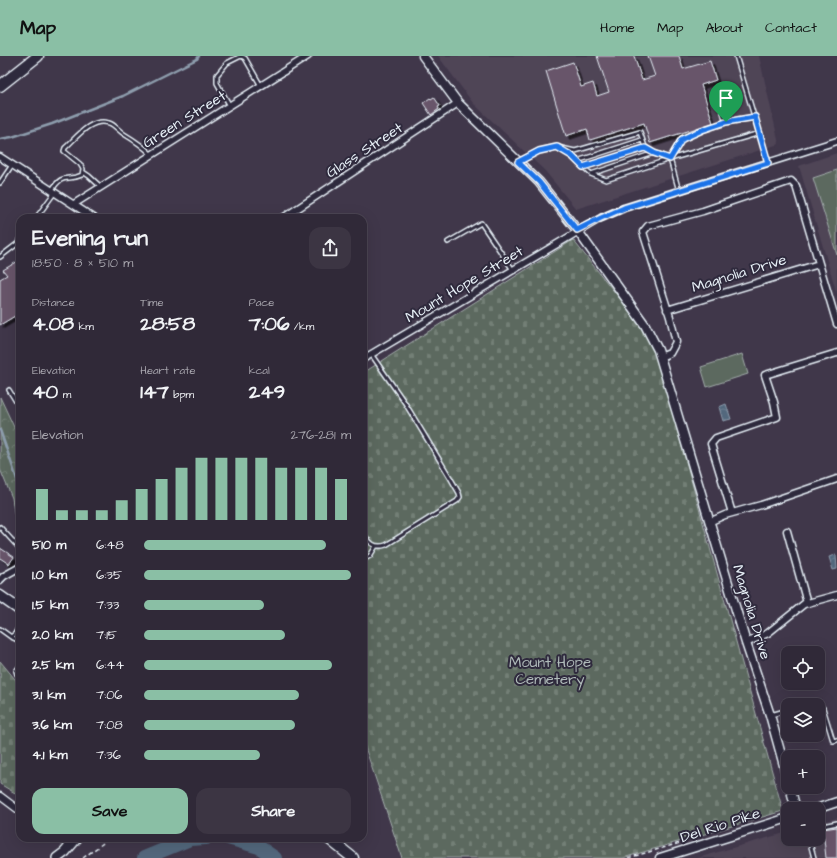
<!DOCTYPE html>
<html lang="en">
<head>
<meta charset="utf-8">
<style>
  :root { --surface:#302938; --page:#3c3543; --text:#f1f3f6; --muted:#a8a6ae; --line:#4b4553; --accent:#8abfa5 }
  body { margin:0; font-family:"Architects Daughter",sans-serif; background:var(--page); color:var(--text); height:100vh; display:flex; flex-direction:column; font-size:15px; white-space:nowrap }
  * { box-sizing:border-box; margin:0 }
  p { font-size:13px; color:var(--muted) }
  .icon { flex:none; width:22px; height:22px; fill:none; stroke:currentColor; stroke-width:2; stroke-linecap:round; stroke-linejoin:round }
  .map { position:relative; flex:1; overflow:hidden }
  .side { position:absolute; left:16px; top:158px; width:351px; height:628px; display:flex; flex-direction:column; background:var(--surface); border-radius:12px; box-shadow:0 4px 16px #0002,0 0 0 1px var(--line) }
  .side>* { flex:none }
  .buttons { position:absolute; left:781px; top:590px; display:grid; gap:8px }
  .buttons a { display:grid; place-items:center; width:44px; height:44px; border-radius:8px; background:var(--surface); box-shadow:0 4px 16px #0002,0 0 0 1px var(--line); font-size:20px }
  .pin { position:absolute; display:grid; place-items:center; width:34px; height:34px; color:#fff; margin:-41px -17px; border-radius:50% 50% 50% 0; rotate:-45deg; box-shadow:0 0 4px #0007 }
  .pin .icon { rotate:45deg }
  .round { display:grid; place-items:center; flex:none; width:42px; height:42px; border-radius:12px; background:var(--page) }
  .head { display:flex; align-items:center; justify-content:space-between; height:68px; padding:0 16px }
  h1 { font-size:22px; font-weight:800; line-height:30px }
  .figures { display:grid; grid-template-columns:repeat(3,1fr); gap:6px; height:68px; padding:4px 16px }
  .figures div { display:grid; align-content:center }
  .figures b { font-size:20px; font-weight:800 }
  .figures small { font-size:11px; font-weight:400 }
  .figures p { font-size:11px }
  .chart { height:112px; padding:8px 16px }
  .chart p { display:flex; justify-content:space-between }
  .chart svg { width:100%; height:72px; margin-top:4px; stroke:var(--accent); stroke-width:6 }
  .button { display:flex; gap:8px; margin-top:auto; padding:8px 16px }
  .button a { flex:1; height:46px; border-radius:12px; background:var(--accent); color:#111; font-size:16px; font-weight:800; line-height:46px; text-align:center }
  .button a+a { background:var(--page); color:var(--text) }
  ul { padding:0 16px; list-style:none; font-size:13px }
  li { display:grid; grid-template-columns:64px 48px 1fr; align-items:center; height:30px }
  li i { height:10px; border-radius:5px; background:var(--accent) }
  header { display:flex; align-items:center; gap:24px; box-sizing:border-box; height:56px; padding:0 20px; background:var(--accent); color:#111 }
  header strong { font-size:19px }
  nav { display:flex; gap:22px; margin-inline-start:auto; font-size:14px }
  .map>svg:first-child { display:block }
</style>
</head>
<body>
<header>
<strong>Map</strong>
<nav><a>Home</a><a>Map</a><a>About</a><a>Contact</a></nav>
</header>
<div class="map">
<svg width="837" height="802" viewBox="0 0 837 802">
  <defs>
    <pattern id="forest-crowns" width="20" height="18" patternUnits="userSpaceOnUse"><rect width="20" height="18" fill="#5c695e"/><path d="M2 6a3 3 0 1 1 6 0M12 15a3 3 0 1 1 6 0" fill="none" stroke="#737f76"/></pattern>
    <pattern id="cemetery-stones" width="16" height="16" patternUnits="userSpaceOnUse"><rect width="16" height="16" fill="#5c695e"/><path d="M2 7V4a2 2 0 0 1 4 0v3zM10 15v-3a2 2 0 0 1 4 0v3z" fill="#737f76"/></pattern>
    <pattern id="water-waves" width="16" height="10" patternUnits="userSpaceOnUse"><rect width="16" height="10" fill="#52677d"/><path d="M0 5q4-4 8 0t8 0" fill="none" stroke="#6b7d90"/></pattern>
    <filter id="shadow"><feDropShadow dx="3.5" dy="3.5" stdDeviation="0" flood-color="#0009"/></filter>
  </defs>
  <rect width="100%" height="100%" fill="#40374a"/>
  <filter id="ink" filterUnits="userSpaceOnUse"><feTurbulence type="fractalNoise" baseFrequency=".025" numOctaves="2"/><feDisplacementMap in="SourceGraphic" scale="8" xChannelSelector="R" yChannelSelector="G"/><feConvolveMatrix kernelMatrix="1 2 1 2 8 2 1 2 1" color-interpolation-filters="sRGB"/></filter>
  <g filter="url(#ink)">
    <!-- built -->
    <path fill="#4f4457" d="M438 0H759L779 88 576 153 545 115 473 47Z
      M837 97V238L799 110Z
      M837 762V802H697L788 776V783H818V767Z"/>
    <!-- forest -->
    <path fill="url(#forest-crowns)" stroke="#a2adab" d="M0 341 20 384V475L16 470 12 442 0 413Z"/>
    <!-- cemetery -->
    <path fill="url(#cemetery-stones)" stroke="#a2adab" d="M573 184 652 283 783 755 623 802H402L363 685V317Z
      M0 605 20 629V740L0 728Z"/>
    <!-- green -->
    <path fill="#5c695e" stroke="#a2adab" d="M837 114V199L813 122Z
      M742 298 748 318 707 331 701 311Z"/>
    <!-- water -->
    <path fill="url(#water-waves)" stroke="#8e9eae" d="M726 348 731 363 723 365 719 351Z
      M836 499 837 513 833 514 829 501Z"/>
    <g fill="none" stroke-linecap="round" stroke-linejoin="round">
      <!-- stream -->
      <path stroke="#8e9eae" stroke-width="2.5" d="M0 83 12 81 52 68 123 40 197 3 199 0
        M0 374 20 432
        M230 782 231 783"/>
      <!-- river -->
      <path stroke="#52677d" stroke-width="14" d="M228 782 259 791 275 802
        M144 802 190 783 206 782"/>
    </g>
    <!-- building -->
    <path fill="#68546a" stroke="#e8f1f8" filter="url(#shadow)" d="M597 0H634L642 24 655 20 648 0H679L683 13 710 5 716 24 701 29 713 67 650 87 644 67 590 84 587 73 566 80 546 15 573 6 581 31 593 27 597 40 609 36Z
      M434 41 440 50 438 51 439 53 431 59 423 47 430 42 431 43Z
      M20 204V257L0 269V223L7 219 3 214Z
      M0 492 14 501 9 508 0 502Z
      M837 771V802H826L823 773Z"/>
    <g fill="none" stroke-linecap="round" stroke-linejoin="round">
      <defs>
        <path id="service" d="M736 0 768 107
          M717 37 726 66
          M230 50 217 27V19L227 7 241 0 245 2 261 30
          M560 93 572 100 591 118 654 97
          M520 105 539 95 557 91 575 95 640 76 645 91 654 97 670 103
          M577 105 642 84
          M583 111 645 91
          M83 116 89 120 101 131
          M591 118 606 124 670 103 760 77
          M0 127 12 109
          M52 134C63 116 67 126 82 119L83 113 80 108 64 95 65 92C76 82 91 61 109 67 114 68 119 75 124 78 134 84 143 90 151 98
          M679 135 670 103 681 83 702 74 726 66 755 61
          M36 162 55 136
          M448 186 481 167 513 214
          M0 201 17 188 20 184
          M9 334 20 352
          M0 471 20 493
          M363 477C369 486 374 493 386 489L457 445 460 441 459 437 451 423 405 347 371 298
          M363 504 370 500 376 490
          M0 573 11 581 15 578 20 569
          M11 581 20 585
          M20 610 16 615 17 618 20 620
          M804 649 812 647 817 649
          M818 650 823 652 833 685 837 684
          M771 659 788 654
          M363 733V737
          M818 771 837 767
          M809 783 814 802"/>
        <path id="minor" d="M0 101 94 162
          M74 148 308 0
          M283 162 458 47
          M667 254 819 208
          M660 301 670 297 676 286 670 261 643 176 648 170 703 155 791 125 796 130 837 268
          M363 303 601 162 624 152 837 85
          M732 457 711 388 716 382 777 361 774 346 765 319 837 297
          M709 466 725 459 761 449 837 423
          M787 475 807 547
          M0 524 4 520 20 511
          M746 587 768 577 804 548 837 539
          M0 740 20 755
          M59 782 71 790"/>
        <path id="tertiary" d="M423 0 458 47 539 126 577 174 645 269 658 294 746 587 770 659 788 724
          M790 731 796 753
          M816 753 837 746
          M660 802 788 762"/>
        <path id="secondary" d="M57 802 65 796 77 782"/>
        <path id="primary" d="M0 30 38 0
          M0 540 20 554
          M328 782 353 802"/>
      </defs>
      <!-- service casing -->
      <use href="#service" stroke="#e8f1f8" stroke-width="6"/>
      <!-- minor casing -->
      <use href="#minor" stroke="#e8f1f8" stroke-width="9"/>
      <!-- tertiary casing -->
      <use href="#tertiary" stroke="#e8f1f8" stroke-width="11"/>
      <!-- secondary casing -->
      <use href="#secondary" stroke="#e8f1f8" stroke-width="12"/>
      <!-- primary casing -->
      <use href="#primary" stroke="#e8f1f8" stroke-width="13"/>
      <!-- path -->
      <path stroke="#e8f1f8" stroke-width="1.5" stroke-dasharray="4 3" stroke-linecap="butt" d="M83 802 110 782
        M628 802 680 787"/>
      <!-- service -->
      <use href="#service" stroke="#2f2a3d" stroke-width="3"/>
      <!-- minor -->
      <use href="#minor" stroke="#2f2a3d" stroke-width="6"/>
      <!-- tertiary -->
      <use href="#tertiary" stroke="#2f2a3d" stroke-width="8"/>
      <!-- secondary -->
      <use href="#secondary" stroke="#2f2a3d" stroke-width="9"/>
      <!-- primary -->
      <use href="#primary" stroke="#2f2a3d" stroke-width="10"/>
    </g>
  </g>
  <g fill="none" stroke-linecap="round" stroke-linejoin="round" filter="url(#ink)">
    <defs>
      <path id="route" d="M755 61 768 107 624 152 601 162 577 174 539 126 518 106 539 95 557 91 572 100 583 111 645 92 654 97 670 103 682 83 702 74 726 66Z"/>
    </defs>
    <!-- route casing -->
    <use href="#route" stroke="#fff" stroke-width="8"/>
    <!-- route -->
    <use href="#route" stroke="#1a73e8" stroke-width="5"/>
  </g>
  <g text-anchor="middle" stroke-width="4" stroke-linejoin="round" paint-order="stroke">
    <!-- street labels -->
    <g font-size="15" fill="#e8f1f8" stroke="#2f2a3d">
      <text transform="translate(184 63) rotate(-32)" y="5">Green Street</text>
      <text transform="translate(364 94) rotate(-33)" y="5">Glass Street</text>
      <text transform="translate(739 217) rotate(-17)" y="5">Magnolia Drive</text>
      <text transform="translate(464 228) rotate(-31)" y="5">Mount Hope Street</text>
      <text transform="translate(752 556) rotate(73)" y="5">Magnolia Drive</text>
      <text transform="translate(720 769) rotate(-18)" y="5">Del Rio Pike</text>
    </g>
    <!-- park labels -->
    <g font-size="15" fill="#b0bbba" stroke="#2f2a3d">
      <text x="550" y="611">Mount Hope<tspan x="550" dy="17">Cemetery</tspan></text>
    </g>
  </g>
</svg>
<div class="buttons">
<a><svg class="icon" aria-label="locate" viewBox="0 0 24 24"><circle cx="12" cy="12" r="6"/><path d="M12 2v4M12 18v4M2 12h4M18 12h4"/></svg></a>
<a><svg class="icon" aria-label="layers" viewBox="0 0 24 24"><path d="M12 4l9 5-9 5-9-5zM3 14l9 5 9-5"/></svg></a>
<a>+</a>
<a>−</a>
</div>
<div class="pin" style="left:726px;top:66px;background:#1e9e55"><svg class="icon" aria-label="arrive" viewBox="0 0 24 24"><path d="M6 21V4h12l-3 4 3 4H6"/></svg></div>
<section class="side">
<div class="head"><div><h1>Evening run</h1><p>18:50 · 8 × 510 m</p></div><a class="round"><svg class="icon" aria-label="share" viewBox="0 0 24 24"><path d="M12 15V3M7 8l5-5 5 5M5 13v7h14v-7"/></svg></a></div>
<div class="figures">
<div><p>Distance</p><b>4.08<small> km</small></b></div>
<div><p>Time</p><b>28:58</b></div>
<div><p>Pace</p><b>7:06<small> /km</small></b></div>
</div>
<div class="figures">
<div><p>Elevation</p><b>40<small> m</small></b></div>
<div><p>Heart rate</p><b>147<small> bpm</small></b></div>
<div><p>kcal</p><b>249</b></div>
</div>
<div class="chart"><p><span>Elevation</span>276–281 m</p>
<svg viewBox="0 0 160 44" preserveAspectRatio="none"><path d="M5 44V25M15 44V38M25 44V38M35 44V38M45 44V32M55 44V25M65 44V19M75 44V12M85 44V6M95 44V6M105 44V6M115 44V6M125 44V12M135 44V12M145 44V12M155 44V19"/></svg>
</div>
<ul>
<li><b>510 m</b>6:48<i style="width:88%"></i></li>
<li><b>1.0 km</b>6:35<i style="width:100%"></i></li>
<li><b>1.5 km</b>7:33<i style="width:58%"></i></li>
<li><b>2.0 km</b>7:15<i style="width:68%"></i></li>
<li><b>2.5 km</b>6:44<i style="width:91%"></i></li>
<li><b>3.1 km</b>7:06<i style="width:75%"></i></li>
<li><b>3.6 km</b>7:08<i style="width:73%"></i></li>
<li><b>4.1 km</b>7:36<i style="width:56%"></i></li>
</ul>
<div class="button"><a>Save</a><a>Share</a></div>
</section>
</div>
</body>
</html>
